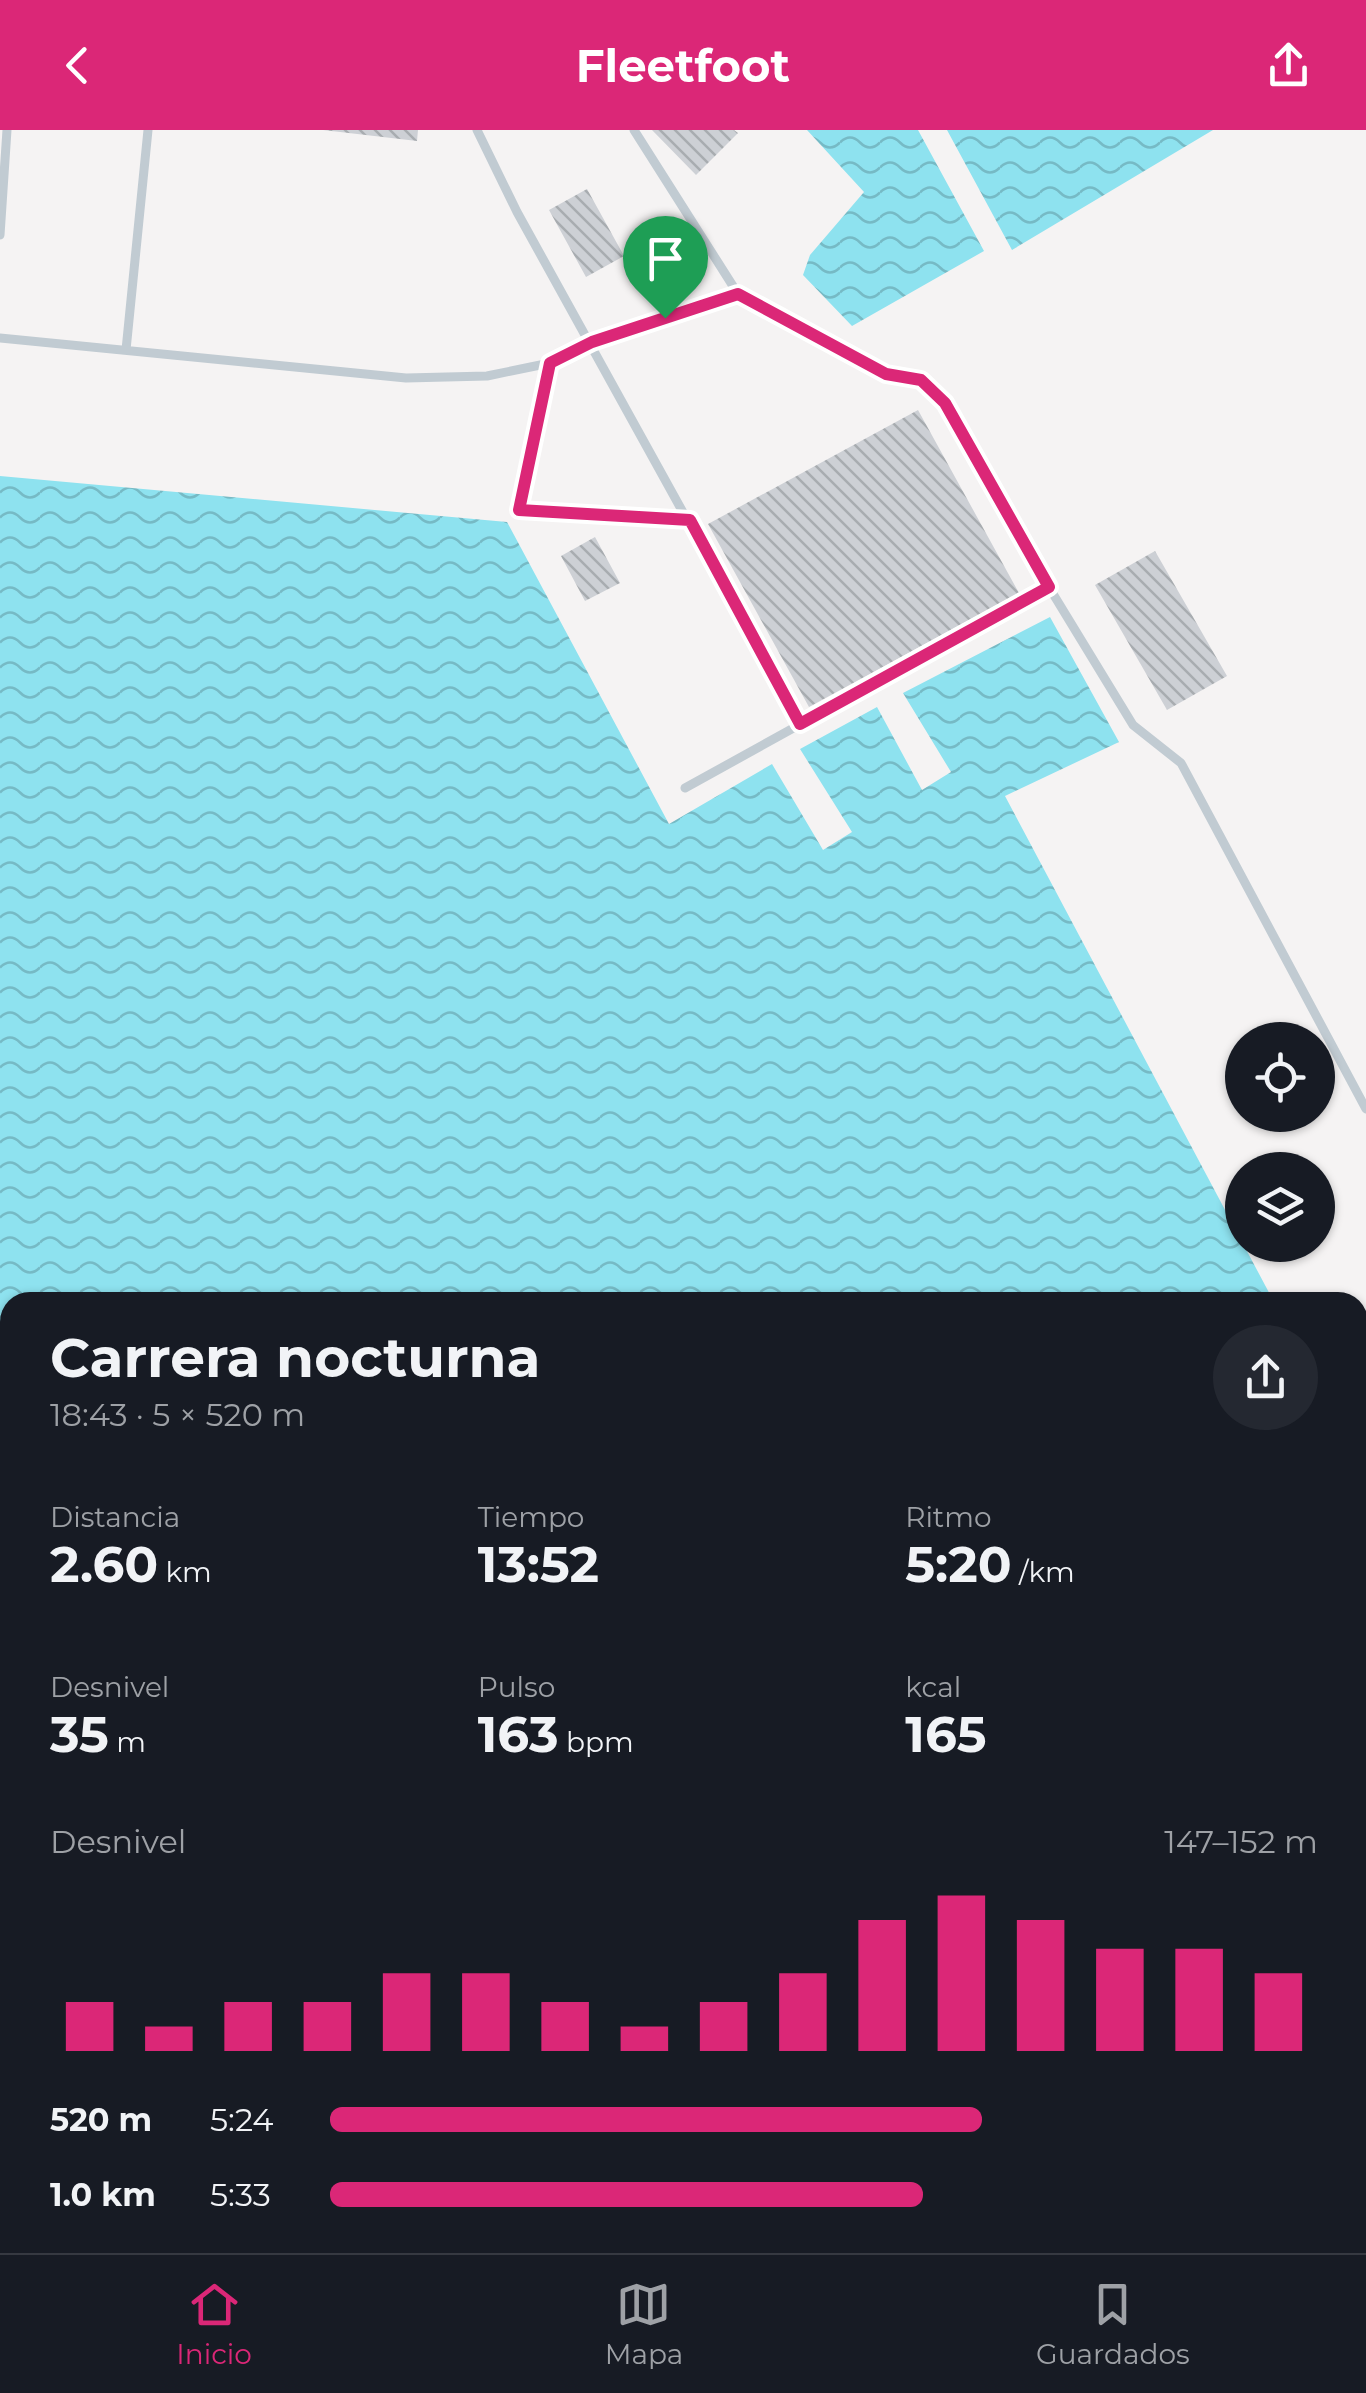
<!DOCTYPE html>
<html lang="es">
<head>
<meta charset="utf-8">
<style>
  :root { --surface:#171b24; --page:#242831; --text:#f1f3f6; --muted:#9ea1a6; --line:#363941; --accent:#db2777 }
  body { margin:0; font-family:Montserrat,sans-serif; background:var(--page); color:var(--text); height:100vh; display:flex; flex-direction:column; font-size:38px; white-space:nowrap }
  * { box-sizing:border-box; margin:0 }
  p { font-size:32px; color:var(--muted) }
  .icon { flex:none; width:55px; height:55px; fill:none; stroke:currentColor; stroke-width:2; stroke-linecap:round; stroke-linejoin:round }
  .map { position:relative; flex:1; overflow:hidden }
  .details { position:absolute; left:0px; top:1162px; width:1368px; height:962px; display:flex; flex-direction:column; background:var(--surface); border-radius:30px 30px 0 0; box-shadow:0 2px 8px #0004 }
  .details>* { flex:none }
  .buttons { position:absolute; left:1225px; top:892px; display:grid; gap:20px }
  .buttons a { display:grid; place-items:center; width:110px; height:110px; border-radius:50%; background:var(--surface); box-shadow:0 2px 8px #0004; font-size:50px }
  .pin { position:absolute; display:grid; place-items:center; width:85px; height:85px; color:#fff; margin:-102px -42px; border-radius:50% 50% 50% 0; rotate:-45deg; box-shadow:0 0 10px #0007 }
  .pin .icon { rotate:45deg }
  .round { display:grid; place-items:center; flex:none; width:105px; height:105px; border-radius:52px; background:var(--page) }
  .summary { display:flex; align-items:center; justify-content:space-between; height:170px; padding:0 50px }
  h1 { font-size:55px; font-weight:700; line-height:75px }
  .stats { display:grid; grid-template-columns:repeat(3,1fr); gap:15px; height:170px; padding:10px 50px }
  .stats div { display:grid; align-content:center }
  .stats b { font-size:50px; font-weight:700 }
  .stats small { font-size:28px; font-weight:400 }
  .stats p { font-size:28px }
  .chart { height:280px; padding:20px 50px }
  .chart p { display:flex; justify-content:space-between }
  .chart svg { width:100%; height:180px; margin-top:10px; stroke:var(--accent); stroke-width:6 }
  ul { padding:0 50px; list-style:none; font-size:32px }
  li { display:grid; grid-template-columns:160px 120px 1fr; align-items:center; height:75px }
  li i { height:25px; border-radius:12px; background:var(--accent) }
  header { display:flex; justify-content:space-between; align-items:center; height:130px; padding:0 50px; background:var(--accent); color:#fff; font-size:45px; font-weight:700 }
  .dock { display:flex; justify-content:space-around; align-items:center; height:140px; border-top:2px solid var(--line); background:var(--surface); font-size:28px; color:var(--muted) }
  .dock a { display:grid; justify-items:center; gap:5px }
  .dock .selected { color:var(--accent) }
  .map>svg:first-child { display:block }
</style>
</head>
<body>
<header><svg class="icon" aria-label="back" viewBox="0 0 24 24"><path d="M15 5l-7 7 7 7"/></svg>Fleetfoot<svg class="icon" aria-label="share" viewBox="0 0 24 24"><path d="M12 15V3M7 8l5-5 5 5M5 13v7h14v-7"/></svg></header>
<div class="map">
<svg width="1366" height="2123" viewBox="0 0 1366 2123">
  <defs>
    <pattern id="forest-firs" width="22" height="20" patternUnits="userSpaceOnUse" patternTransform="scale(2.5)"><rect width="22" height="20" fill="#c2f1d1"/><path d="M5 1l3.5 6h-7zM16 11l3.5 6h-7z" fill="#a0c6ad"/></pattern>
    <pattern id="water-waves" width="16" height="10" patternUnits="userSpaceOnUse" patternTransform="scale(2.5)"><rect width="16" height="10" fill="#8ee2ef"/><path d="M0 5q4-4 8 0t8 0" fill="none" stroke="#76bac5"/></pattern>
    <pattern id="building-back-hatch" width="6" height="6" patternUnits="userSpaceOnUse" patternTransform="scale(2.5)"><rect width="6" height="6" fill="#cdd0d5"/><path d="M-1 5l2 2M0 0l6 6M5-1l2 2" fill="none" stroke="#a8acb0"/></pattern>
  </defs>
  <rect width="100%" height="100%" fill="#f5f3f3"/>
  <!-- forest -->
  <path fill="url(#forest-firs)" d="M22 2115H198L219 2123H14Z"/>
  <!-- water -->
  <path fill="url(#water-waves)" d="M807 0H918L984 121 852 196 803 145 810 125 864 62Z
    M947 0H1213L1012 120Z
    M0 346 507 392 669 694 772 634 823 720 852 702 800 619 877 577 922 660 951 642 903 563 1050 487 1119 612 1005 666 1274 1172H10V1344L0 1349Z
    M0 1542 10 1562V1807L0 1786Z"/>
  <!-- building -->
  <path fill="url(#building-back-hatch)" d="M323 0H418L417 11Z
    M652 0H734L738 3 696 45Z
    M587 59 624 126 586 147 549 80Z
    M918 280 1019 463 809 577 708 394Z
    M595 407 620 453 585 471 561 426Z
    M1155 421 1227 546 1167 580 1095 455Z
    M1366 1256V1522L1358 1518V1272Z
    M1358 1809 1366 1813V1882L1358 1878Z
    M1366 1885V1966L1358 1961V1901Z
    M305 2115H382L384 2123H306Z"/>
  <g fill="none" stroke-linecap="round" stroke-linejoin="round">
    <!-- lane -->
    <path stroke="#c1cbd2" stroke-width="9" d="M477 0 517 82 800 594
      M634 0 738 164
      M0 105 7 0
      M0 208 406 248 487 246 550 233 592 212 738 164 886 244 921 251 945 273 1044 449 1133 595 1181 633 1366 979
      M126 220 148 0
      M550 233 519 380 690 390
      M685 658 1049 457
      M1358 1239 1366 1223
      M1358 1604 1366 1595
      M0 1855 10 1851
      M1358 1995 1366 2001
      M293 2115 295 2123
      M498 2115 500 2123
      M631 2115 632 2123
      M954 2123 959 2115"/>
    <!-- secondary -->
    <path stroke="#c0ccd6" stroke-width="25" d="M437 2115 438 2123"/>
  </g>
  <g fill="none" stroke-linecap="round" stroke-linejoin="round">
    <defs>
      <path id="route" d="M738 164 886 244 921 250 945 273 1049 457 800 594 690 390 519 380 550 233 592 212Z"/>
    </defs>
    <!-- route casing -->
    <use href="#route" stroke="#fff" stroke-width="20"/>
    <!-- route -->
    <use href="#route" stroke="#db2777" stroke-width="12"/>
  </g>
</svg>
<div class="buttons">
<a><svg class="icon" aria-label="locate" viewBox="0 0 24 24"><circle cx="12" cy="12" r="6"/><path d="M12 2v4M12 18v4M2 12h4M18 12h4"/></svg></a>
<a><svg class="icon" aria-label="layers" viewBox="0 0 24 24"><path d="M12 4l9 5-9 5-9-5zM3 14l9 5 9-5"/></svg></a>
</div>
<div class="pin" style="left:665px;top:188px;background:#1e9e55"><svg class="icon" aria-label="arrive" viewBox="0 0 24 24"><path d="M6 21V4h12l-3 4 3 4H6"/></svg></div>
<section class="details">
<div class="summary"><div><h1>Carrera nocturna</h1><p>18:43 · 5 × 520 m</p></div><a class="round"><svg class="icon" aria-label="share" viewBox="0 0 24 24"><path d="M12 15V3M7 8l5-5 5 5M5 13v7h14v-7"/></svg></a></div>
<div class="stats">
<div><p>Distancia</p><b>2.60<small> km</small></b></div>
<div><p>Tiempo</p><b>13:52</b></div>
<div><p>Ritmo</p><b>5:20<small> /km</small></b></div>
</div>
<div class="stats">
<div><p>Desnivel</p><b>35<small> m</small></b></div>
<div><p>Pulso</p><b>163<small> bpm</small></b></div>
<div><p>kcal</p><b>165</b></div>
</div>
<div class="chart"><p><span>Desnivel</span>147–152 m</p>
<svg viewBox="0 0 160 44" preserveAspectRatio="none"><path d="M5 44V32M15 44V38M25 44V32M35 44V32M45 44V25M55 44V25M65 44V32M75 44V38M85 44V32M95 44V25M105 44V12M115 44V6M125 44V12M135 44V19M145 44V19M155 44V25"/></svg>
</div>
<ul>
<li><b>520 m</b>5:24<i style="width:66%"></i></li>
<li><b>1.0 km</b>5:33<i style="width:60%"></i></li>
</ul>
</section>
</div>
<nav class="dock">
<a class="selected"><svg class="icon" aria-label="home" viewBox="0 0 24 24"><path d="M3 11l9-7 9 7M6 9v11h12V9"/></svg>Inicio</a>
<a><svg class="icon" aria-label="map" viewBox="0 0 24 24"><path d="M3 6l6-2 6 2 6-2v14l-6 2-6-2-6 2zM9 4v14M15 6v14"/></svg>Mapa</a>
<a><svg class="icon" aria-label="saved" viewBox="0 0 24 24"><path d="M7 4h10v16l-5-4-5 4z"/></svg>Guardados</a>
</nav>
</body>
</html>
